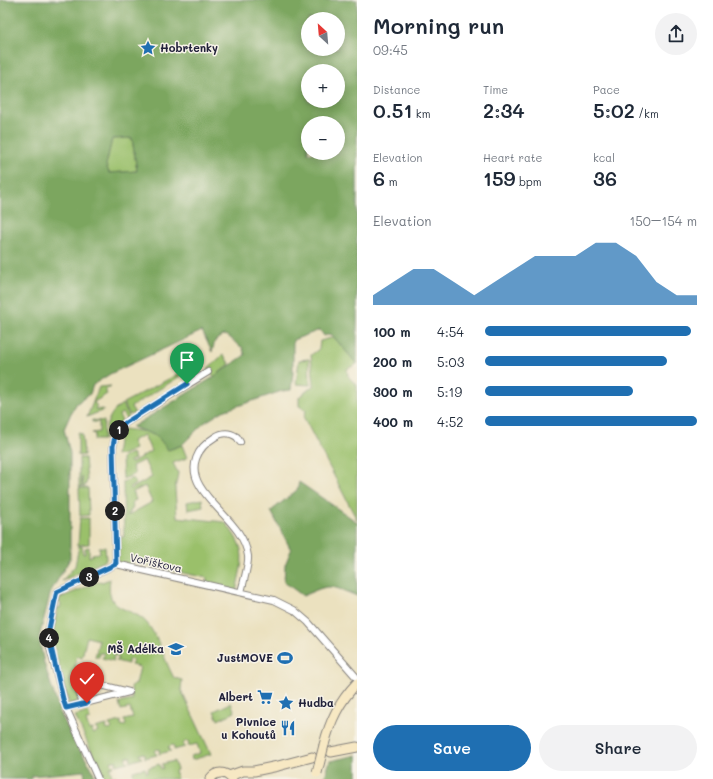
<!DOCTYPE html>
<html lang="en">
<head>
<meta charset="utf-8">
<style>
  :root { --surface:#fff; --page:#f2f2f3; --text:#1f2937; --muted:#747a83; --accent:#1f6fb2 }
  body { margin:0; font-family:Mali,sans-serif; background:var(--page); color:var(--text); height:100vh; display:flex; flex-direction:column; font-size:15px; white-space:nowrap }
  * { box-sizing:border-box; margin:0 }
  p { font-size:13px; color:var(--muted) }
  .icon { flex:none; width:22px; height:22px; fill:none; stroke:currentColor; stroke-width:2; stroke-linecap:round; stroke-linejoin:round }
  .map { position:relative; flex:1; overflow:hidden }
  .details { display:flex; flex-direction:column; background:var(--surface); width:356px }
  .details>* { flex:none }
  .needle { width:26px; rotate:334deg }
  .controls { position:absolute; left:301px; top:12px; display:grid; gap:8px }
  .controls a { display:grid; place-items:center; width:44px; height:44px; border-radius:50%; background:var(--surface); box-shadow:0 2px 10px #0003; font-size:20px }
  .pin { position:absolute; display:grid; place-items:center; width:34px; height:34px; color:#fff; margin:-41px -17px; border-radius:50% 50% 50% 0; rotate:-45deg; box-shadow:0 0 4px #0007 }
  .pin .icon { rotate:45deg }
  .km { position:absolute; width:20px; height:20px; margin:-10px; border-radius:50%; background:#222; color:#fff; font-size:11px; line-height:20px; text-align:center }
  .round { display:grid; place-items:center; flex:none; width:42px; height:42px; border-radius:21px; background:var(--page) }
  .head { display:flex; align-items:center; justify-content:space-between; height:68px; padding:0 16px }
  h1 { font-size:22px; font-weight:600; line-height:30px }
  .metrics { display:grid; grid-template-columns:repeat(3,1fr); gap:6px; height:68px; padding:4px 16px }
  .metrics div { display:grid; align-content:center }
  .metrics b { font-size:20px; font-weight:600 }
  .metrics small { font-size:11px; font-weight:400 }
  .metrics p { font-size:11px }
  .chart { height:112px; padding:8px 16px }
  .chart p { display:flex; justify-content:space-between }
  .chart svg { width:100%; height:72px; margin-top:4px; fill:var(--accent); opacity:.7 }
  .primary-button { display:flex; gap:8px; margin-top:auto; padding:8px 16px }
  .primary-button a { flex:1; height:46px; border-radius:24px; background:var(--accent); color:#fff; font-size:16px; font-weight:600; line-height:46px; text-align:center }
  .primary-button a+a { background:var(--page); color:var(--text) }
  ul { padding:0 16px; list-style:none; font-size:13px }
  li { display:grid; grid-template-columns:64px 48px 1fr; align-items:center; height:30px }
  li i { height:10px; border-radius:5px; background:var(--accent) }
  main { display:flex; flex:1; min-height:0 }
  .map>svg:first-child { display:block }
</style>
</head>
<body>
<main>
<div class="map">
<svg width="357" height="779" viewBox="0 0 357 779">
  <rect width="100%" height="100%" fill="#f7f3e8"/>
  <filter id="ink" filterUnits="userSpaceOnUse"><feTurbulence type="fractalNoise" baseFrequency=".025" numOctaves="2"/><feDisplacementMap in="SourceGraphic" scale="8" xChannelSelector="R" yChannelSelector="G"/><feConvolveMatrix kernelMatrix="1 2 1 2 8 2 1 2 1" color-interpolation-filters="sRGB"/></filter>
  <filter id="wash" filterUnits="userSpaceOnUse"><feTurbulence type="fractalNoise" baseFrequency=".012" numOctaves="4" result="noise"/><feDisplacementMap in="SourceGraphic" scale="16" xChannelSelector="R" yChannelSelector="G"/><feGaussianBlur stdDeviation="0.9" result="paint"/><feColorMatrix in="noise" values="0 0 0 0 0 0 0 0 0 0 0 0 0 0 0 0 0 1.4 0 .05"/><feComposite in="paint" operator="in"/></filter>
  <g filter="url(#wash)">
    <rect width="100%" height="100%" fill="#ebe1bf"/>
    <!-- green -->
    <path fill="#9ac06b" stroke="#5e7153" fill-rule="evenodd" d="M132 138 137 171 109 173 106 165 112 139Z
      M331 338H335L357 364 347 369 348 376 357 386V520L304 418 306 410 299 406V397L314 385 311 355 319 349 320 341Z
      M223 355 230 364 214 377 208 368Z
      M309 359 310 385 296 384 299 360Z
      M180 373 182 375 131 407 135 413 130 415 123 403Z
      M111 386 105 390 107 394 94 402 97 407 95 408 96 410 103 409 104 410 87 417 99 387Z
      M122 404 129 416 126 419 122 413 119 415 122 421 115 428 112 435 106 434 105 440C105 425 109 413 122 404Z
      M92 420 104 421 103 440H94L95 434 92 433 99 432V422H92Z
      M124 429C145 432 156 430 168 450L182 445 187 458 173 463 178 473 175 489 177 517 225 522C248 552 243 556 236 592L206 585 207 578 141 564 142 559 134 557 131 567 116 564 115 537H124L123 482 133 478 136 484 130 487 131 489 152 477 144 460 132 466 135 474 123 479 122 458 132 453 135 459 130 461 131 463 151 451 144 435 132 441 135 449 122 455H116L119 435ZM145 486 152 502 127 516 133 507 132 502 136 500 133 492Z
      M78 433 82 434 84 455 78 456Z
      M79 458H85L87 481 85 486 83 487 82 477 81 478 82 487H79Z
      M79 488H88L89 515 80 516Z
      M202 499 203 507 188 510 187 502Z
      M80 518H89V544L78 545Z
      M79 546H82L83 554H85V548L89 547V557L92 556V554L100 553 99 547H105L106 560 62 581 75 566Z
      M110 579C105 614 130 605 146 622 159 637 164 660 174 678L182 680 181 690 211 754 192 760 191 756 200 753 197 744 188 746 189 742 186 741 183 744 185 747 174 750V746L172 745 168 747 171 751 159 754 160 750 158 749 154 751 157 755 145 758V754L143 753 139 755 142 758 130 762 131 757H127L125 759 128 762 116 765 117 761H112L111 763 114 766 110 767 112 777 116 776 117 779H102L97 763 75 716 88 712 90 719 86 720 89 730 93 729 92 733 94 734 98 731 95 728 107 725 106 729 110 730 112 728 109 724 121 721V725L125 726 126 724 124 720 133 718 130 708 121 710 119 703 132 700 131 687 136 684 140 667 131 665 133 661 132 659 128 660V664L116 661 119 658 115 656H113L114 661 102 658 105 654 103 653H99V657H95L99 640 87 637 82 657 77 656 75 664 80 676 72 674 70 681 78 683V700L77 702 69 704 53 642V630L58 607 60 608 61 604 59 602 60 598 100 581 102 582Z
      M231 703 235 712 218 720 214 711Z
      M174 761 177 770 175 771 177 779H134L133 771 145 768 146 772H148V768L159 764 161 769 163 768 162 764Z"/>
    <!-- forest -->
    <path fill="#7ba65f" stroke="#4e644d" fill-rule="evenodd" d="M0 0H357V364L331 334 324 336 320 330 293 340V373L291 390 282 391 223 411 204 423 182 445 168 450 157 436 132 427 212 378 245 355 242 347C234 344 232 336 223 335L215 341 212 352 202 331 110 374 93 385 90 394 77 403 72 411 64 429 70 453V559L51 591 39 638 44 663 59 710 74 741 93 770 95 779H85L84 771 32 776V779H0ZM308 19H338V49H308ZM308 71H338V101H308ZM308 123H338V153H308ZM132 138 137 171 109 173 106 165 112 139Z
      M299 482 357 522V596C329 585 331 583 303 596L284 582 285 565 291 550 271 511 297 490Z
      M357 755V779H324L330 761Z"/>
  </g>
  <g filter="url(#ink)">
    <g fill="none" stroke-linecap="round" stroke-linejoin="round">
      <defs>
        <path id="street" d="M240 442 237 437C229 432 223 432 215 437 197 448 188 466 200 486 214 510 244 527 248 556 249 564 243 584 241 592
          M116 564 274 600 294 610 308 622 357 678
          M116 564 113 447 115 436 125 423 208 372
          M66 708 69 707 129 692 81 680 78 687 83 704
          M98 779 66 708 49 644 48 634 57 592 116 564"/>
        <path id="secondary" d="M324 745C330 721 339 702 357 683
          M331 752 357 747
          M229 776 243 771H254L278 766 312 757
          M210 779C216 771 225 771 232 779"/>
      </defs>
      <!-- street casing -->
      <use href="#street" stroke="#86827d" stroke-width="8"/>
      <!-- secondary casing -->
      <use href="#secondary" stroke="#86827d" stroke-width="11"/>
      <!-- street -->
      <use href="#street" stroke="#fff" stroke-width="6"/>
      <!-- secondary -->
      <use href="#secondary" stroke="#f7e8c3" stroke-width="9"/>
      <defs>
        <path id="secondary-bridge" d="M317 773 324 745"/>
      </defs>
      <!-- secondary-bridge casing -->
      <use href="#secondary-bridge" stroke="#86827d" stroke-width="11" stroke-linecap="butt"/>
      <!-- secondary-bridge -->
      <use href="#secondary-bridge" stroke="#f7e8c3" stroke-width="9"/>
    </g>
  </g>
  <g fill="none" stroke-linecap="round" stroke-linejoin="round" filter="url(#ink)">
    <defs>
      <path id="route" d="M87 703 66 708 63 699 48 634 56 595 57 592 116 564 113 446 115 436 125 423 187 384"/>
    </defs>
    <!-- route casing -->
    <use href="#route" stroke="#fff" stroke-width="8"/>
    <!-- route -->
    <use href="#route" stroke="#1f6fb2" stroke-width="5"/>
  </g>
  <!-- icons -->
  <defs>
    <symbol id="sight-bare" viewBox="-9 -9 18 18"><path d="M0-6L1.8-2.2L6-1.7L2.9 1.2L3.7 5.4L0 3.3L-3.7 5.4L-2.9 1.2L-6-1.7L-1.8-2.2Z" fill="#1f6fb2" stroke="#f7f3e8" stroke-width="2.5" paint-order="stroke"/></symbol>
    <symbol id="school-bare" viewBox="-9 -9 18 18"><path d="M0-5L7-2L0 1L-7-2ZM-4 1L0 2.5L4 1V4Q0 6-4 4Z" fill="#1f6fb2" stroke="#f7f3e8" stroke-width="2.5" paint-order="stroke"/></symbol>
    <symbol id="stadium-bare" viewBox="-9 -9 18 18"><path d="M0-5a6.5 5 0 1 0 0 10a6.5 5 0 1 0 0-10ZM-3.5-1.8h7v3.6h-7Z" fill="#1f6fb2" stroke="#f7f3e8" stroke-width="2.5" paint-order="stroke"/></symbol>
    <symbol id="supermarket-bare" viewBox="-9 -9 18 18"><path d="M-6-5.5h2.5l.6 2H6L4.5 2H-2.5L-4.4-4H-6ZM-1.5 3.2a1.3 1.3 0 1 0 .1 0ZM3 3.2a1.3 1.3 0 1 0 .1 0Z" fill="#1f6fb2" stroke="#f7f3e8" stroke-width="2.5" paint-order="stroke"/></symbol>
    <symbol id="restaurant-bare" viewBox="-9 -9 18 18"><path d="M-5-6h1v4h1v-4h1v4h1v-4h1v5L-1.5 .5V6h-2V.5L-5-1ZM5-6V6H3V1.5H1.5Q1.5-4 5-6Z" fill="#1f6fb2" stroke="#f7f3e8" stroke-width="2.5" paint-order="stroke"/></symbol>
  </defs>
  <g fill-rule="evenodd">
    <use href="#sight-bare" x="137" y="37" width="22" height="22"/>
    <use href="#school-bare" x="165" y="638" width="22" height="22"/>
    <use href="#stadium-bare" x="274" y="647" width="22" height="22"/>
    <use href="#supermarket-bare" x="254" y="686" width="22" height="22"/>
    <use href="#sight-bare" x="275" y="692" width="22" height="22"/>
    <use href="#restaurant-bare" x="277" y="717" width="22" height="22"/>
  </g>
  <g text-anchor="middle" stroke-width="3" stroke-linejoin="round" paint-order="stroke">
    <!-- poi labels -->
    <g font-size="11" font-weight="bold" fill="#22223b" stroke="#f7f3e8" text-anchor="end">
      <text x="160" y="52" text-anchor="start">Hobrtenky</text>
      <text x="164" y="653">MŠ Adélka</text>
      <text x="273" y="662">JustMOVE</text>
      <text x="253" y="701">Albert</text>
      <text x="298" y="707" text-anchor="start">Hudba</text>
      <text x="276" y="726">Pivnice<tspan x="276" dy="13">u Kohoutů</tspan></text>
    </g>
    <!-- street labels -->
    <g font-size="11" fill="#22223b" stroke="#f7f3e8">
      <text transform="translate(156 563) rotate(13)" y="4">Voříškova</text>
    </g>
  </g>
</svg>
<div class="controls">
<a><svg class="needle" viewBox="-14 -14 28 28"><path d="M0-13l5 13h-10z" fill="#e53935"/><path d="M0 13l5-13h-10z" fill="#747a83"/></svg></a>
<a>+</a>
<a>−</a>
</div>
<div class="pin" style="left:187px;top:384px;background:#1e9e55"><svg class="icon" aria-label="arrive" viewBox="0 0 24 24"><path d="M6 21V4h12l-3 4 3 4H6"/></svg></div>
<div class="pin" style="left:87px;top:703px;background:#d93025"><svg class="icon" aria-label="check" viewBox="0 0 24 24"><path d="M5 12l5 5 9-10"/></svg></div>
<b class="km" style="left:119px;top:430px">1</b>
<b class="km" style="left:115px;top:511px">2</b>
<b class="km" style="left:89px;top:577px">3</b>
<b class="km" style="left:49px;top:638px">4</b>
</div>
<section class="details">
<div class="head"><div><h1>Morning run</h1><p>09:45</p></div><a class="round"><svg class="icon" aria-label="share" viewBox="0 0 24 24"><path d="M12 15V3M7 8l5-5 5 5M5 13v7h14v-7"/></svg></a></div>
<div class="metrics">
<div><p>Distance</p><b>0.51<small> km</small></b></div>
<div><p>Time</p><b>2:34</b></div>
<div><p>Pace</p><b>5:02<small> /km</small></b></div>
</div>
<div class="metrics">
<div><p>Elevation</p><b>6<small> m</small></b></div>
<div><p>Heart rate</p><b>159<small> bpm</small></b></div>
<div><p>kcal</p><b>36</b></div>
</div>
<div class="chart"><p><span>Elevation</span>150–154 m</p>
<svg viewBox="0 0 160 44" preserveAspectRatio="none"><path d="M0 44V38L10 30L20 22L30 22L40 30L50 38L60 30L70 22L80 14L90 14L100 14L110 6L120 6L130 14L140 30L150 38L160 38V44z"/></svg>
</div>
<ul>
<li><b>100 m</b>4:54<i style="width:97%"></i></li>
<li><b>200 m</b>5:03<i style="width:86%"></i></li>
<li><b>300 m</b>5:19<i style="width:70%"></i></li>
<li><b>400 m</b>4:52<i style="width:100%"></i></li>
</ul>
<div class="primary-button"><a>Save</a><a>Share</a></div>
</section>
</main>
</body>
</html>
